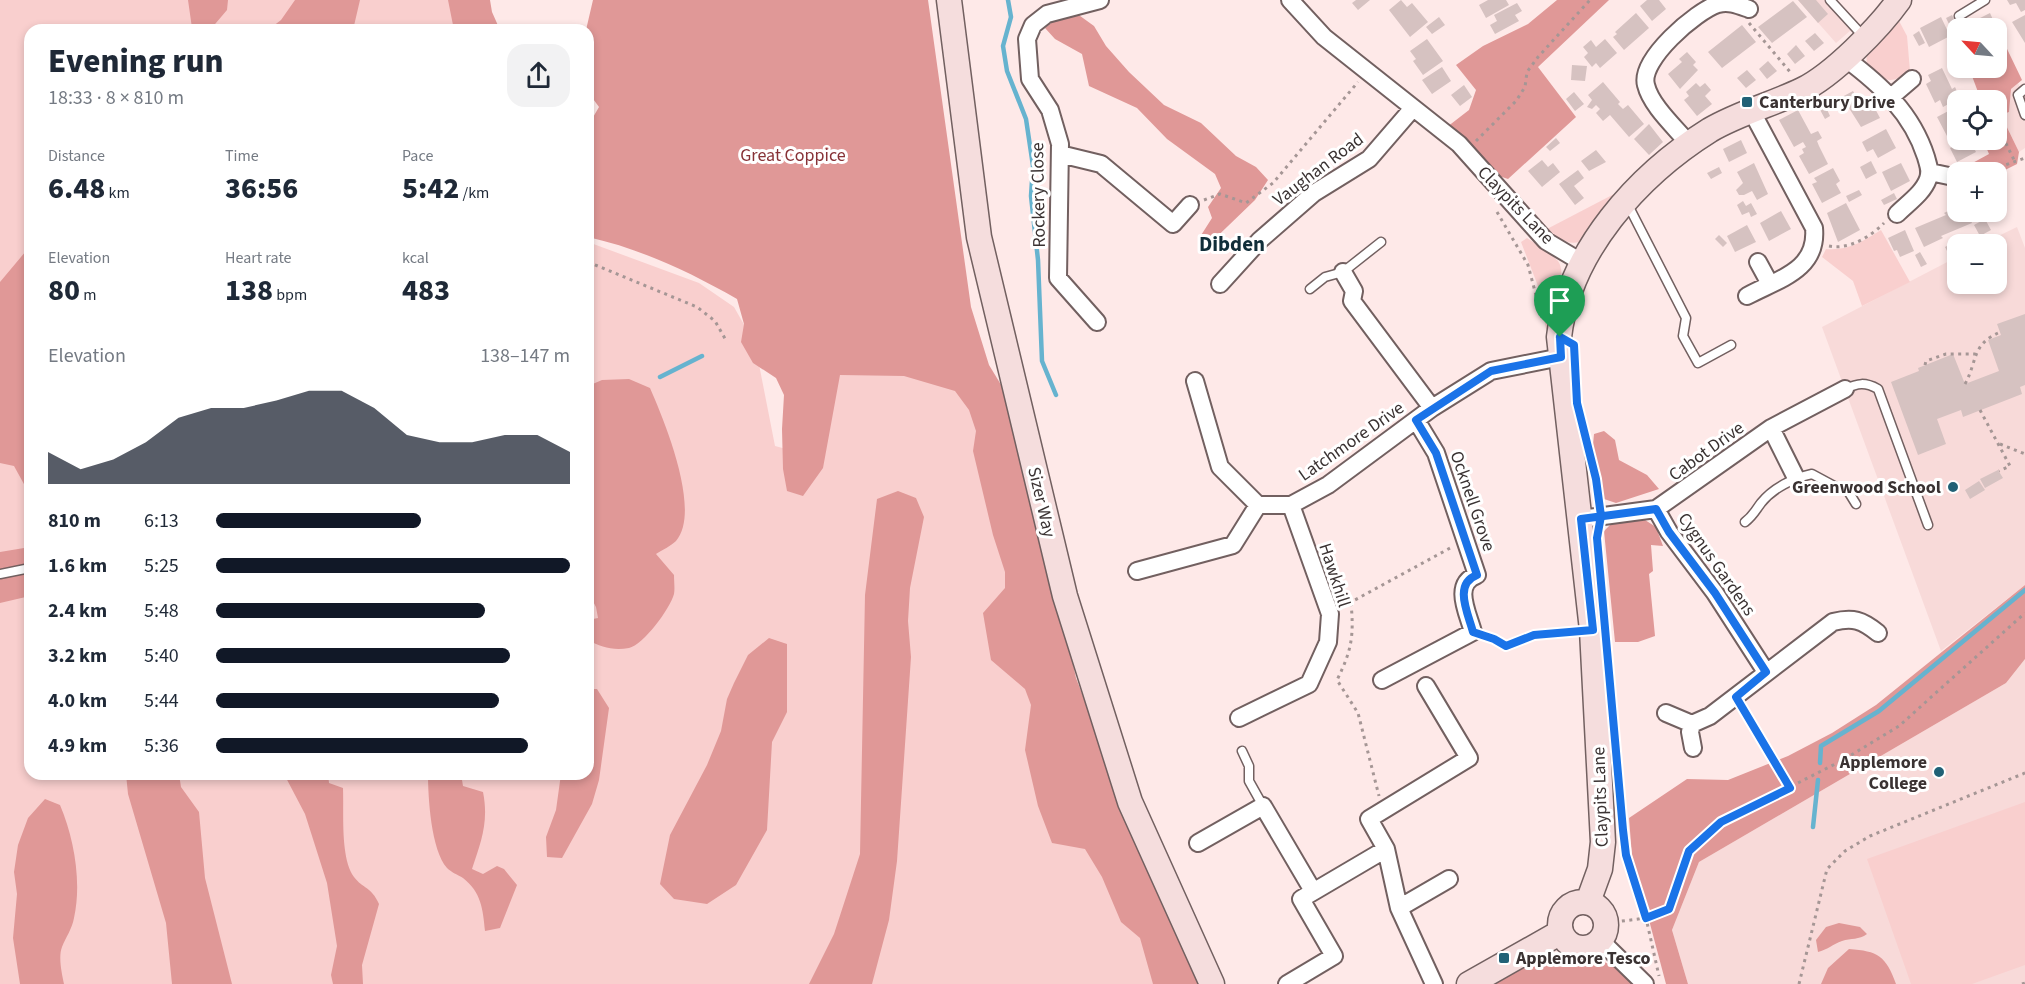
<!DOCTYPE html>
<html lang="en">
<head>
<meta charset="utf-8">
<style>
  :root { --surface:#fff; --page:#f2f2f3; --text:#1f2937; --muted:#747a83; --accent:#111827 }
  body { margin:0; font-family:"Source Sans 3",sans-serif; background:var(--page); color:var(--text); height:100vh; display:flex; flex-direction:column; font-size:22px; white-space:nowrap }
  * { box-sizing:border-box; margin:0 }
  p { font-size:20px; color:var(--muted) }
  .icon { flex:none; width:33px; height:33px; fill:none; stroke:currentColor; stroke-width:2; stroke-linecap:round; stroke-linejoin:round }
  .map { position:relative; flex:1; overflow:hidden }
  .side { position:absolute; left:24px; top:24px; width:570px; height:756px; display:flex; flex-direction:column; background:var(--surface); border-radius:18px; box-shadow:0 3px 9px #0003 }
  .side>* { flex:none }
  .needle { width:39px; rotate:296deg }
  .buttons { position:absolute; left:1947px; top:18px; display:grid; gap:12px }
  .buttons a { display:grid; place-items:center; width:60px; height:60px; border-radius:12px; background:var(--surface); box-shadow:0 3px 9px #0003; font-size:30px }
  .pin { position:absolute; display:grid; place-items:center; width:51px; height:51px; color:#fff; margin:-62px -26px; border-radius:50% 50% 50% 0; rotate:-45deg; box-shadow:0 0 6px #0007 }
  .pin .icon { rotate:45deg }
  .round { display:grid; place-items:center; flex:none; width:63px; height:63px; border-radius:18px; background:var(--page) }
  .head { display:flex; align-items:center; justify-content:space-between; height:102px; padding:0 24px }
  h1 { font-size:33px; font-weight:800; line-height:45px }
  .figures { display:grid; grid-template-columns:repeat(3,1fr); gap:9px; height:102px; padding:6px 24px }
  .figures div { display:grid; align-content:center }
  .figures b { font-size:30px; font-weight:800 }
  .figures small { font-size:16px; font-weight:400 }
  .figures p { font-size:16px }
  .chart { height:168px; padding:12px 24px }
  .chart p { display:flex; justify-content:space-between }
  .chart svg { width:100%; height:108px; margin-top:6px; fill:var(--accent); opacity:.7 }
  ul { padding:0 24px; list-style:none; font-size:20px }
  li { display:grid; grid-template-columns:96px 72px 1fr; align-items:center; height:45px }
  li i { height:15px; border-radius:8px; background:var(--accent) }
  .map>svg:first-child { display:block }
</style>
</head>
<body>
<div class="map">
<svg width="2025" height="984" viewBox="0 0 2025 984">
  <rect width="100%" height="100%" fill="#fee9e8"/>
  <!-- built -->
  <path fill="#f8dad9" d="M1798 0H1836L1858 24 1836 43Z
    M2018 83 2025 98V148L2019 152 2001 115 2009 112 2011 89Z
    M2017 227 2025 248V585L1941 651 1822 327 1957 257 1958 284H1996V244H1982Z
    M2025 659V984H1688L1672 930 1699 862 2006 683Z"/>
  <!-- green -->
  <path fill="#f9cfce" d="M0 0H454L457 30H30V774H588V242L699 283 734 307 755 344 775 446 809 455 850 331 976 360 1000 470 1179 984H0Z
    M1898 19 1907 36 1910 71C1889 86 1884 81 1867 64 1863 46 1886 31 1898 19Z
    M1616 193 1580 242C1566 245 1558 238 1547 229Z
    M1881 230 1910 282 1862 306 1853 281 1822 257 1826 249C1849 251 1863 241 1881 230Z
    M1527 238C1537 245 1550 252 1558 261 1568 274 1553 313 1549 329H1546L1538 286 1521 242Z
    M2025 802V965L1972 984H1911L1867 859Z"/>
  <!-- forest -->
  <path fill="#e09897" d="M188 0H228L227 10 210 30 192 28Z
    M295 0H360L353 30H268L281 20Z
    M448 0H490L492 12 500 30H454Z
    M593 0H928L971 307 989 365 1003 388 1054 575 1076 678 1111 769 1206 984H1153L1140 938 1121 922 1102 877 1085 849 1052 843 1038 806 1025 750 1031 705 1025 689 991 660 983 613 1005 588V572L993 535 973 451 976 431 969 410 955 391 904 376 840 375 823 468 803 496 787 491 783 469 782 429 784 395 776 378 753 363 741 342 744 324 737 299C690 272 641 249 588 237V126L599 107 588 92 586 30Z
    M1557 0H1609L1538 67 1576 117 1508 179 1490 173 1447 127 1469 110 1476 90 1456 65 1483 46 1528 24Z
    M1076 13 1094 26 1106 46 1129 72 1164 105 1201 123 1236 156 1256 167 1268 180 1255 200 1200 253 1198 240 1212 218 1208 207 1221 188 1215 174 1167 139 1137 108 1089 86 1082 54 1055 39 1045 28 1058 17Z
    M1995 24 2022 80 2011 89 2009 112 2001 115 2019 152 2017 164 1997 174 1970 172 1967 166 1989 154 1983 140H1996V100H1981L1969 68H1996V28H1986Z
    M26 251H30V495L14 466 0 463V282Z
    M629 379 650 388C664 420 702 511 676 541 671 546 662 550 656 554L674 575C674 581 675 589 674 594 670 609 643 645 629 648 613 651 601 647 588 640V620L598 618 596 607 588 592V386L602 380Z
    M1604 431 1615 440 1619 460 1647 475 1659 489 1616 503 1604 499 1593 445 1594 434Z
    M898 491 916 498 924 517 910 588 908 621 911 657 897 861 889 920 872 984H809L834 934 860 854 865 595 877 499Z
    M1645 520 1656 527 1663 546 1651 545 1653 571 1649 574 1655 636 1638 642H1615L1604 531 1611 524Z
    M30 547V596L0 603V552Z
    M2025 585V659L2006 683 1699 862 1672 930 1688 984H1666L1632 856 1629 818 1687 779 1728 780 1788 756 1832 733 1876 705Z
    M769 638 787 644V712L772 742 767 830 736 885 707 904 674 899 660 884 670 835 707 765 721 731 727 699 734 683 748 655Z
    M588 689H597L609 708 599 780 592 804 562 858 547 857 546 837 556 810 561 774H588Z
    M126 774H179L181 787 199 812 205 878 232 984H172L166 923 128 794Z
    M284 774H328L329 783 343 788C344 812 340 858 354 877 363 889 371 886 379 904L362 965 363 984H333L331 975 337 946 327 883 305 814Z
    M428 774H461L463 786 483 792C489 822 481 842 472 869L483 874 497 866 504 869 517 885 500 928 485 931C483 909 481 892 463 878 458 875 451 872 447 868 431 850 428 797 428 774Z
    M45 799 60 805C74 838 82 882 74 918 72 929 66 937 62 947 58 957 62 974 64 984H20L13 938 17 894 14 872 18 845 28 818Z
    M1839 923 1860 927 1867 934C1859 940 1851 938 1842 941 1833 944 1827 950 1818 952L1816 940 1826 927Z
    M1849 949C1878 951 1886 956 1896 984H1821L1828 968Z
    M1555 955C1584 955 1617 960 1636 984H1495L1511 970Z"/>
  <g fill="none" stroke-linecap="round" stroke-linejoin="round">
    <!-- stream -->
    <path stroke="#66b3cf" stroke-width="4.5" d="M1008 0 1011 17 1003 46 1007 71 1026 119 1033 166 1031 196 1038 260 1042 361 1056 395
      M660 377 702 356
      M1820 763 1821 746 1879 711 2025 590
      M1813 827 1818 780"/>
  </g>
  <!-- building -->
  <path fill="#d6c2c1" d="M1356 0H1370L1358 10 1352 3Z
    M1401 0 1407 7 1412 3 1428 22 1410 37 1389 10Z
    M1488 0H1506L1509 5 1486 18 1479 5Z
    M1647 0H1659L1666 9 1652 21 1640 6Z
    M1798 0H1816L1828 14 1818 23Z
    M2007 0H2025V10L2021 12 2016 3 2010 5Z
    M1793 1 1807 17 1772 43 1758 27Z
    M1517 3 1522 11 1515 15 1519 21 1495 34 1490 25 1497 21 1494 15Z
    M1636 13 1649 28 1624 50 1613 37 1617 34 1615 32Z
    M1990 13 1995 24 1986 28H1968L1966 25Z
    M1952 15 1958 27 1952 30 1946 18Z
    M2025 15V43L2012 22Z
    M1439 17 1445 25 1432 34 1426 27Z
    M1941 17 1950 36 1929 47 1920 28Z
    M1742 25 1756 42 1722 68 1708 52Z
    M1919 31 1925 43 1919 46 1913 35Z
    M1815 33 1824 43 1814 51 1805 41Z
    M1427 39 1443 61 1423 75 1413 61 1416 59 1410 51Z
    M1605 39 1617 53 1600 68 1596 63 1592 67 1584 57 1588 53 1583 47 1591 40 1596 47Z
    M1796 45 1805 56 1795 64 1787 54Z
    M1687 52 1696 62 1693 65 1698 70 1680 89 1668 74 1682 62 1679 59Z
    M1768 61 1777 71 1767 79 1759 69Z
    M1572 65 1587 66 1585 81 1571 80Z
    M1442 67 1451 81 1432 94 1422 80Z
    M1942 68 1952 89 1955 87 1960 98 1943 107 1940 100 1935 103 1926 84 1931 81 1928 75Z
    M1747 70 1756 80 1746 88 1737 78Z
    M1603 82 1620 102 1618 104 1623 109 1628 105 1644 124 1629 137 1610 115 1603 121 1596 113 1600 109 1596 105 1592 109 1587 107 1592 100 1588 95Z
    M1696 83 1700 87 1705 83 1711 90 1705 96 1712 104 1697 116 1684 100 1689 96 1686 92Z
    M1464 85 1472 97 1460 106 1451 95Z
    M1853 91 1860 104 1870 99 1880 118 1861 127 1842 97Z
    M1574 92 1584 104 1575 111 1566 99Z
    M1824 103 1830 116 1825 119 1818 106Z
    M1956 107 1958 130 1947 136 1937 117Z
    M1798 110 1811 134 1818 131 1822 138 1817 141 1819 146 1828 164 1809 174 1799 156 1804 153 1802 149 1806 147 1803 142 1794 147 1779 120Z
    M1649 124 1663 142 1649 155 1634 139Z
    M1886 129 1896 148 1878 158 1873 149 1867 152 1862 142Z
    M1556 138 1560 143 1550 151 1546 147Z
    M1741 140 1747 153 1729 162 1723 149Z
    M1966 140H1970L1976 152 1957 162 1950 148Z
    M1596 150 1606 162 1589 171 1581 161Z
    M1542 160 1548 167 1553 163 1560 172 1542 187 1528 171Z
    M1871 161 1877 173 1866 179 1860 167Z
    M1754 163 1768 194 1757 200 1752 191 1744 195H1739L1736 190 1743 183 1737 172Z
    M1901 163 1910 181 1891 191 1882 172Z
    M1719 167 1722 173 1711 179 1707 173Z
    M1833 168 1840 181 1836 184 1841 193 1822 203 1812 184 1817 182 1814 178Z
    M1578 170 1584 178 1574 186 1584 198 1575 205 1559 184Z
    M1859 190 1862 195 1849 202 1846 196Z
    M1996 190 2004 204 1996 208Z
    M1894 193 1897 199 1884 205 1881 200Z
    M1743 201 1746 206 1751 203 1757 214 1751 217 1749 212 1742 215 1737 205Z
    M1846 203 1860 230 1838 242 1827 213Z
    M1958 206V212H1967L1972 223 1941 236 1943 238 1924 247 1915 228 1946 215 1944 213Z
    M1781 211 1791 229 1769 241 1760 223Z
    M1985 219 1991 230 1980 236 1974 225Z
    M1747 225 1756 242 1735 252 1727 236Z
    M1905 230 1914 251 1900 257 1897 250 1894 251 1888 238Z
    M1719 235 1727 243 1723 247 1715 239Z
    M1953 243 1958 255 1951 259 1945 247Z
    M1920 252 1927 264 1921 267 1915 255Z
    M2025 314V385L2020 387 2022 394 1963 417 1961 410 1937 419 1946 444 1918 455 1891 382 1919 371 1918 368 1953 354 1965 384 1999 371 1988 340 2001 335 1997 324Z
    M1998 470 2003 478 1985 488 1980 479Z
    M1979 481 1985 490 1970 499 1965 490Z"/>
  <g fill="none" stroke-linecap="round" stroke-linejoin="round">
    <defs>
      <path id="lane" d="M1830 0 1864 37
        M1959 16 1985 0
        M2025 89 2018 95 2025 115
        M1628 205 1686 318 1683 336 1698 363 1731 345
        M1310 289 1325 277 1343 272 1381 242
        M1845 389C1858 383 1865 382 1878 389L1928 525
        M1745 522C1753 516 1755 511 1761 503 1773 488 1793 478 1812 474L1838 488 1848 491 1856 504
        M0 574 30 568
        M1242 751 1249 766V781L1263 806"/>
      <path id="street" d="M1290 0 1324 37 1459 144 1546 241 1583 263
        M1845 58C1881 85 1912 113 1926 157 1928 165 1931 170 1928 179 1923 193 1908 203 1897 214
        M1891 97 1912 79
        M1689 144C1676 128 1651 106 1646 85 1639 60 1696 11 1718 4 1729 1 1738 5 1749 9
        M1060 154 1101 164 1173 224 1190 205
        M1930 172 1958 178
        M1758 262 1770 284
        M1343 272 1354 291 1352 301 1432 408
        M1220 284 1260 240 1314 193 1369 159 1413 108
        M1747 296C1779 279 1818 270 1814 228L1752 112
        M1097 322 1058 278 1060 144 1050 110 1030 79 1027 39 1033 25 1047 14 1100 0
        M1195 381 1220 467 1258 505H1291L1328 485 1432 408 1491 371 1561 357
        M1771 428 1796 478
        M1656 509 1669 532 1715 593 1766 672
        M1581 519 1656 509 1771 428 1845 389
        M1137 571 1233 545 1258 505
        M1382 680 1473 632C1468 613 1452 584 1477 575L1436 453 1416 420
        M1426 686 1469 758 1369 819 1386 849 1399 908 1434 984
        M1666 713 1692 724 1710 716 1833 622C1853 617 1862 620 1878 633
        M1239 718 1309 684 1328 642 1330 614 1291 505
        M1692 724 1690 732 1693 748
        M1198 843 1263 806 1313 891
        M1399 908 1449 879
        M1601 941 1645 984
        M1287 984 1334 956 1301 899 1386 849"/>
      <path id="secondary" d="M949 0 979 237 1065 596 1130 802 1212 984
        M1560 925a23 23 0 1 1 46 0a23 23 0 1 1-46 0Z
        M1588 902 1600 869 1603 842 1592 630 1559 337C1569 251 1638 175 1710 130 1739 113 1773 104 1802 90 1833 75 1879 28 1899 0
        M1469 984 1561 932"/>
    </defs>
    <!-- lane casing -->
    <use href="#lane" stroke="#726060" stroke-width="11"/>
    <!-- street casing -->
    <use href="#street" stroke="#726060" stroke-width="20"/>
    <!-- secondary casing -->
    <use href="#secondary" stroke="#726060" stroke-width="27"/>
    <!-- path -->
    <path stroke="#a59695" stroke-width="3" stroke-dasharray="3 4.5" stroke-linecap="butt" d="M1749 23 1791 73
      M232 30 233 26
      M1987 96 1989 100
      M1996 123 2015 162
      M1476 141 1516 101 1525 87 1527 72 1538 57 1590 0
      M1985 172 2025 158
      M1204 200 1220 194 1246 203 1273 183 1358 82
      M1497 212 1528 265 1542 318
      M1829 246C1849 250 1870 237 1884 223
      M588 262 697 307 715 321 727 342
      M1925 365 1926 361 1946 354H1975
      M1965 384C1978 360 1971 345 2000 332
      M1980 410 2010 466 1999 471
      M2000 444 2025 454
      M1351 603C1354 635 1352 650 1337 680L1358 713 1379 796
      M1342 607 1452 547
      M1487 636 1506 646 1534 635 1574 632
      M1743 709 1790 788
      M1624 837 1626 855 1646 918 1659 976
      M1607 923 1646 918 1669 909 1689 851 1721 822 1843 760 1899 726 2025 613
      M1799 984 1827 869 1845 851 1870 836 2025 773
      M2022 984 2025 983"/>
    <!-- lane -->
    <use href="#lane" stroke="#fff" stroke-width="8"/>
    <!-- street -->
    <use href="#street" stroke="#fff" stroke-width="16"/>
    <!-- secondary -->
    <use href="#secondary" stroke="#f5dddd" stroke-width="24"/>
  </g>
  <g fill="none" stroke-linecap="round" stroke-linejoin="round">
    <defs>
      <path id="route" d="M1560 337 1561 357 1491 371 1416 420 1436 453 1477 575C1453 584 1468 613 1473 632L1494 639 1506 646 1534 635 1593 630 1581 519 1656 509 1669 532 1715 593 1766 672 1736 697 1790 788 1721 822 1689 851 1669 909 1646 918 1626 855 1623 830 1597 538 1601 516 1596 479 1577 403 1574 345 1560 337"/>
    </defs>
    <!-- route casing -->
    <use href="#route" stroke="#fff" stroke-width="12"/>
    <!-- route -->
    <use href="#route" stroke="#1a73e8" stroke-width="8"/>
  </g>
  <!-- markers -->
  <g fill="#216176" stroke="#fff" stroke-width="2">
    <rect x="1741" y="96" width="12" height="12" rx="3"/>
    <circle cx="1953" cy="487" r="6"/>
    <circle cx="1939" cy="772" r="6"/>
    <rect x="1498" y="952" width="12" height="12" rx="3"/>
  </g>
  <g text-anchor="middle" stroke-width="6" stroke-linejoin="round" paint-order="stroke">
    <!-- poi labels -->
    <g font-size="18" font-weight="bold" fill="#3a3232" stroke="#fff" text-anchor="start">
      <text x="1759" y="108">Canterbury Drive</text>
      <text x="1941" y="493" text-anchor="end">Greenwood School</text>
      <text x="1927" y="768" text-anchor="end">Applemore<tspan x="1927" dy="21">College</tspan></text>
      <text x="1516" y="964">Applemore Tesco</text>
    </g>
    <!-- park labels -->
    <g font-size="18" fill="#873237" stroke="#fff">
      <text x="793" y="161">Great Coppice</text>
    </g>
    <!-- street labels -->
    <g font-size="18" fill="#3a3232" stroke="#fff">
      <text transform="translate(1318 169) rotate(-37)" y="6">Vaughan Road</text>
      <text transform="translate(1038 195) rotate(-91)" y="6">Rockery Close</text>
      <text transform="translate(1516 205) rotate(46)" y="6">Claypits Lane</text>
      <text transform="translate(1351 441) rotate(-35)" y="6">Latchmore Drive</text>
      <text transform="translate(1706 451) rotate(-36)" y="6">Cabot Drive</text>
      <text transform="translate(1473 501) rotate(71)" y="6">Ocknell Grove</text>
      <text transform="translate(1042 502) rotate(77)" y="6">Sizer Way</text>
      <text transform="translate(1717 564) rotate(55)" y="6">Cygnus Gardens</text>
      <text transform="translate(1335 575) rotate(72)" y="6">Hawkhill</text>
      <text transform="translate(1600 797) rotate(-92)" y="6">Claypits Lane</text>
    </g>
    <!-- quarter labels -->
    <g font-size="21" font-weight="bold" fill="#112e39" stroke="#fff">
      <text x="1232" y="251">Dibden</text>
    </g>
  </g>
</svg>
<div class="buttons">
<a><svg class="needle" viewBox="-14 -14 28 28"><path d="M0-13l5 13h-10z" fill="#e53935"/><path d="M0 13l5-13h-10z" fill="#747a83"/></svg></a>
<a><svg class="icon" aria-label="locate" viewBox="0 0 24 24"><circle cx="12" cy="12" r="6"/><path d="M12 2v4M12 18v4M2 12h4M18 12h4"/></svg></a>
<a>+</a>
<a>−</a>
</div>
<div class="pin" style="left:1560px;top:337px;background:#1e9e55"><svg class="icon" aria-label="arrive" viewBox="0 0 24 24"><path d="M6 21V4h12l-3 4 3 4H6"/></svg></div>
<section class="side">
<div class="head"><div><h1>Evening run</h1><p>18:33 · 8 × 810 m</p></div><a class="round"><svg class="icon" aria-label="share" viewBox="0 0 24 24"><path d="M12 15V3M7 8l5-5 5 5M5 13v7h14v-7"/></svg></a></div>
<div class="figures">
<div><p>Distance</p><b>6.48<small> km</small></b></div>
<div><p>Time</p><b>36:56</b></div>
<div><p>Pace</p><b>5:42<small> /km</small></b></div>
</div>
<div class="figures">
<div><p>Elevation</p><b>80<small> m</small></b></div>
<div><p>Heart rate</p><b>138<small> bpm</small></b></div>
<div><p>kcal</p><b>483</b></div>
</div>
<div class="chart"><p><span>Elevation</span>138–147 m</p>
<svg viewBox="0 0 160 44" preserveAspectRatio="none"><path d="M0 44V31L10 38L20 34L30 27L40 17L50 13L60 13L70 10L80 6L90 6L100 13L110 24L120 27L130 27L140 24L150 24L160 31V44z"/></svg>
</div>
<ul>
<li><b>810 m</b>6:13<i style="width:58%"></i></li>
<li><b>1.6 km</b>5:25<i style="width:100%"></i></li>
<li><b>2.4 km</b>5:48<i style="width:76%"></i></li>
<li><b>3.2 km</b>5:40<i style="width:83%"></i></li>
<li><b>4.0 km</b>5:44<i style="width:80%"></i></li>
<li><b>4.9 km</b>5:36<i style="width:88%"></i></li>
</ul>
</section>
</div>
</body>
</html>
